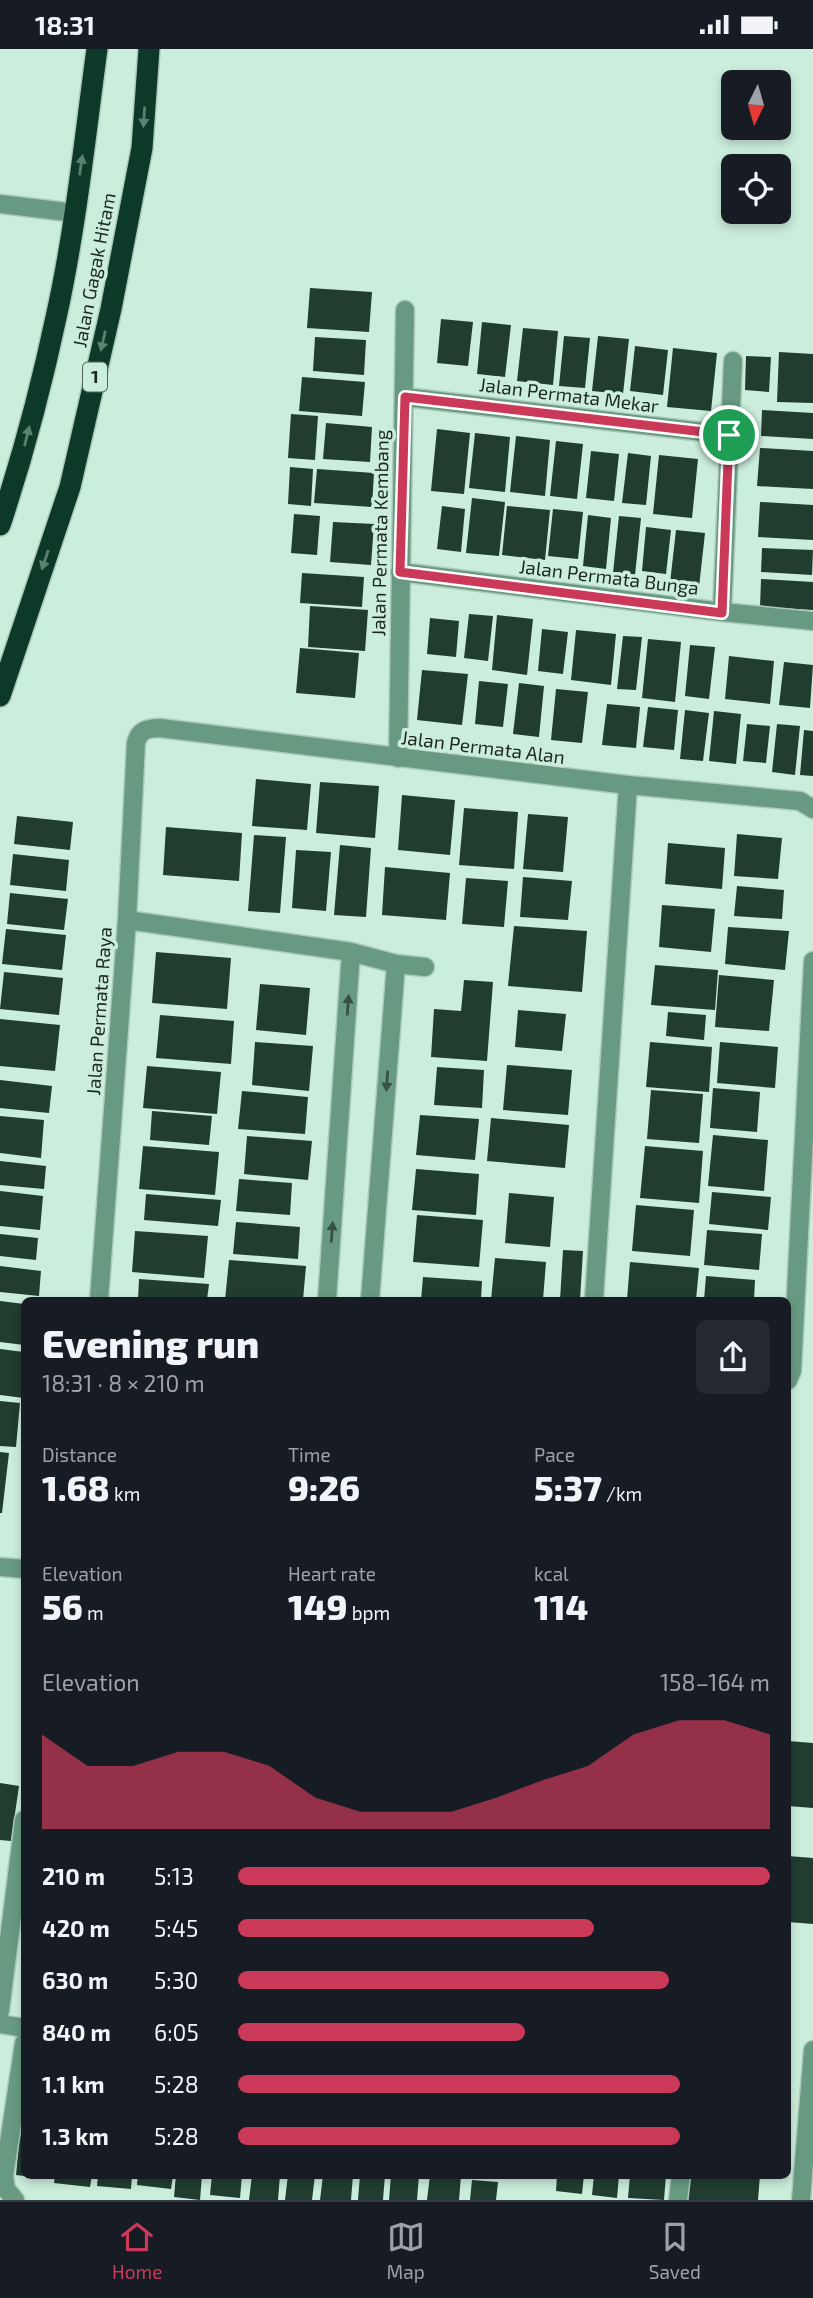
<!DOCTYPE html>
<html lang="en">
<head>
<meta charset="utf-8">
<style>
  :root { --surface:#171b24; --page:#242831; --text:#f1f3f6; --muted:#9ea1a6; --line:#363941; --accent:#ca3a58 }
  body { margin:0; font-family:"Exo 2",sans-serif; background:var(--page); color:var(--text); height:100vh; display:flex; flex-direction:column; font-size:26px; white-space:nowrap }
  * { box-sizing:border-box; margin:0 }
  p { font-size:23px; color:var(--muted) }
  .icon { flex:none; width:38px; height:38px; fill:none; stroke:currentColor; stroke-width:2; stroke-linecap:round; stroke-linejoin:round }
  .map { position:relative; flex:1; overflow:hidden }
  .side { position:absolute; left:21px; top:1248px; width:770px; height:882px; display:flex; flex-direction:column; background:var(--surface); border-radius:10px; box-shadow:0 4px 10px #0003 }
  .side>* { flex:none }
  .needle { width:46px; rotate:185deg }
  .fabs { position:absolute; left:721px; top:21px; display:grid; gap:14px }
  .fabs a { display:grid; place-items:center; width:70px; height:70px; border-radius:10px; background:var(--surface); box-shadow:0 4px 10px #0003; font-size:35px }
  .pin { position:absolute; display:grid; place-items:center; width:60px; height:60px; color:#fff; margin:-30px; border:4px solid #fff; border-radius:50%; box-shadow:0 2px 7px #0007 }
  .round { display:grid; place-items:center; flex:none; width:74px; height:74px; border-radius:10px; background:var(--page) }
  .overview { display:flex; align-items:center; justify-content:space-between; height:119px; padding:0 21px }
  h1 { font-size:38px; font-weight:800; line-height:52px }
  .metrics { display:grid; grid-template-columns:repeat(3,1fr); gap:10px; height:119px; padding:7px 21px }
  .metrics div { display:grid; align-content:center }
  .metrics b { font-size:35px; font-weight:800 }
  .metrics small { font-size:19px; font-weight:400 }
  .metrics p { font-size:19px }
  .chart { height:196px; padding:14px 21px }
  .chart p { display:flex; justify-content:space-between }
  .chart svg { width:100%; height:126px; margin-top:7px; fill:var(--accent); opacity:.7 }
  ul { padding:0 21px; list-style:none; font-size:23px }
  li { display:grid; grid-template-columns:112px 84px 1fr; align-items:center; height:52px }
  li i { height:18px; border-radius:9px; background:var(--accent) }
  .status { display:flex; justify-content:space-between; align-items:center; height:49px; padding:0 35px; background:var(--surface); direction:ltr }
  .status svg { height:19px; fill:currentColor }
  .dock { display:flex; justify-content:space-around; align-items:center; height:98px; border-top:2px solid var(--line); background:var(--surface); font-size:19px; color:var(--muted) }
  .dock a { display:grid; justify-items:center; gap:4px }
  .dock .selected { color:var(--accent) }
  .map>svg:first-child { display:block }
</style>
</head>
<body>
<div class="status"><b>18:31</b><svg viewBox="0 0 49 12"><path d="M0 12V9h3v3zM5 12V6h3v6zM10 12V3h3v9zM15 12V0h3v12zM26 1h20v11H26zM47 4h2v5h-2z"/></svg></div>
<div class="map">
<svg width="813" height="2151" viewBox="0 0 813 2151">
  <rect width="100%" height="100%" fill="#cbeddc"/>
  <!-- building -->
  <path fill="#203d30" d="M310 239 372 243 369 283 307 279Z
    M441 270 473 273 468 317 437 314Z
    M482 273 511 276 505 328 477 325Z
    M523 279 558 282 553 336 517 332Z
    M564 287 590 289 585 339 559 337Z
    M598 287 629 290 623 345 592 342Z
    M315 288 366 291 364 326 313 322Z
    M635 297 668 301 663 346 630 342Z
    M673 299 717 304 711 362 667 358Z
    M779 303 813 305V354L777 353Z
    M746 307 771 308 769 343 745 341Z
    M302 328 365 333 362 367 299 362Z
    M762 361 813 364V390L761 387Z
    M291 365 318 367 315 411 288 409Z
    M326 374 372 378 370 413 323 410Z
    M437 380 470 384 464 445 431 442Z
    M475 384 510 388 505 443 469 439Z
    M516 387 550 391 545 447 510 443Z
    M556 392 583 395 577 450 550 447Z
    M760 399 813 402V440L757 437Z
    M591 402 619 405 614 452 586 449Z
    M628 404 651 407 646 456 622 454Z
    M659 406 698 410 692 469 653 465Z
    M290 418 313 420 311 457 288 455Z
    M317 420 374 424 372 458 314 454Z
    M472 449 505 453 499 507 466 504Z
    M760 453 813 456V491L758 488Z
    M442 457 465 460 461 503 437 500Z
    M507 457 550 461 545 511 502 506Z
    M553 460 583 463 578 510 548 507Z
    M294 465 320 467 317 506 291 504Z
    M588 466 611 469 606 520 583 517Z
    M619 467 641 469 635 526 613 524Z
    M333 473 374 475 371 516 330 513Z
    M646 478 671 481 666 525 642 522Z
    M676 481 705 484 699 538 670 534Z
    M762 499 813 501 812 526 761 523Z
    M302 524 364 528 362 558 300 554Z
    M761 530 813 533V561L760 558Z
    M310 557 368 561 365 602 308 598Z
    M469 565 493 567 488 612 464 609Z
    M497 566 533 570 527 626 492 621Z
    M430 569 459 572 456 608 427 605Z
    M542 580 568 583 563 625 538 622Z
    M576 581 616 585 611 636 571 631Z
    M623 587 642 588 636 641 617 640Z
    M648 590 681 593 675 653 642 649Z
    M690 596 715 598 709 650 685 647Z
    M300 599 359 604 355 649 296 644Z
    M729 607 774 612 770 655 725 650Z
    M784 613 813 616 810 659 779 656Z
    M422 621 468 625 462 676 417 671Z
    M479 632 508 635 503 678 475 675Z
    M519 634 544 637 539 688 513 685Z
    M556 640 588 643 582 694 551 691Z
    M607 655 640 658 636 699 602 696Z
    M648 658 678 661 674 701 643 698Z
    M685 661 709 664 703 712 680 710Z
    M714 662 741 665 736 715 709 712Z
    M747 675 770 677 766 714 743 712Z
    M777 675 800 677 795 726 772 723Z
    M804 681 813 682V727L800 726Z
    M256 730 311 735 307 781 252 777Z
    M320 733 379 737 375 789 316 784Z
    M402 746 455 751 450 806 398 801Z
    M464 759 518 763 514 820 459 816Z
    M528 765 568 768 563 823 523 820Z
    M17 767 73 773 70 801 14 795Z
    M166 778 242 784 239 832 163 826Z
    M737 785 782 789 778 830 734 827Z
    M254 786 286 788 280 864 248 862Z
    M668 794 725 799 722 840 665 835Z
    M340 796 371 799 366 868 334 866Z
    M296 801 331 803 326 862 292 859Z
    M13 805 69 811 66 842 10 836Z
    M385 818 450 824 446 871 382 866Z
    M523 828 572 832 568 871 520 868Z
    M466 829 508 832 504 878 462 875Z
    M737 837 784 841 782 870 734 867Z
    M10 844 68 850 64 881 7 875Z
    M662 856 715 860 711 903 659 898Z
    M514 877 587 882 582 943 508 937Z
    M728 878 789 882 785 921 725 915Z
    M6 880 66 886 62 921 2 915Z
    M156 903 231 909 227 960 152 954Z
    M655 916 718 921 715 961 651 956Z
    M4 923 63 929 59 966 0 960Z
    M719 926 774 931 769 982 715 978Z
    M464 931 493 933 487 1012 431 1008 434 960 461 962Z
    M260 935 310 939 306 986 256 981Z
    M518 961 566 965 562 1002 515 998Z
    M668 963 706 966 704 991 666 987Z
    M160 966 234 972 231 1015 156 1009Z
    M0 970 60 976 55 1022 0 1017Z
    M255 993 313 997 309 1042 252 1036Z
    M650 993 712 998 709 1043 646 1038Z
    M720 993 778 998 775 1039 717 1034Z
    M507 1016 572 1021 568 1066 503 1061Z
    M147 1017 221 1023 217 1065 143 1059Z
    M437 1018 484 1021 482 1059 434 1056Z
    M0 1031 52 1037 49 1064 0 1059Z
    M713 1039 760 1043 757 1083 710 1079Z
    M651 1041 703 1045 699 1094 647 1090Z
    M242 1042 308 1048 305 1085 238 1080Z
    M152 1062 212 1067 209 1096 150 1091Z
    M420 1066 479 1070 475 1111 416 1106Z
    M0 1067 44 1071 41 1109 0 1104Z
    M491 1069 569 1076 565 1119 487 1112Z
    M713 1086 768 1091 764 1142 708 1137Z
    M247 1087 312 1092 308 1131 244 1125Z
    M143 1097 219 1103 215 1146 139 1140Z
    M645 1097 703 1102 699 1154 640 1149Z
    M0 1112 46 1117 44 1140 0 1136Z
    M416 1120 479 1125 476 1166 412 1161Z
    M239 1130 292 1134 290 1166 236 1162Z
    M0 1142 43 1147 40 1181 0 1177Z
    M712 1143 771 1148 768 1181 709 1175Z
    M509 1144 554 1148 550 1198 505 1194Z
    M146 1145 221 1151 218 1177 144 1171Z
    M636 1156 694 1161 690 1207 632 1202Z
    M417 1166 483 1171 479 1218 413 1213Z
    M236 1173 300 1178 298 1210 233 1205Z
    M707 1181 762 1185 759 1221 704 1216Z
    M135 1182 208 1187 204 1229 132 1223Z
    M0 1185 38 1189 36 1211 0 1207Z
    M563 1201 583 1202 580 1251H560Z
    M495 1209 546 1213 543 1251H491Z
    M229 1211 306 1217 303 1251H225Z
    M630 1213 699 1219 696 1251H627Z
    M0 1217 41 1222 39 1247 0 1243Z
    M706 1227 755 1231 754 1251H704Z
    M423 1228 482 1232 481 1251H421Z
    M139 1230 209 1235 207 1251H138Z
    M0 1252 24 1255V1296L0 1293Z
    M0 1300 24 1303V1349L0 1346Z
    M0 1352 20 1354 16 1398 0 1397Z
    M0 1403 9 1404 2 1464H0Z
    M788 1692 813 1694V1759L788 1757Z
    M0 1734 19 1737 11 1792 0 1791Z
    M788 1807 813 1809V1875L788 1873Z
    M21 2074 24 2075V2127L16 2126Z
    M55 2126H92L90 2138 54 2134Z
    M98 2126H132L131 2140 97 2137Z
    M138 2126H173L171 2140 137 2136Z
    M176 2126H202L200 2151 174 2148Z
    M212 2126H242L240 2149 210 2146Z
    M252 2126H280L278 2151H249Z
    M288 2126H315L312 2151H285Z
    M323 2126H353L351 2151H320Z
    M360 2126H385L383 2151H358Z
    M391 2126H419L417 2151H389Z
    M430 2126 461 2127 459 2151H427Z
    M557 2126H584L582 2145 556 2142Z
    M594 2126H619L617 2149 592 2146Z
    M630 2126H666L664 2151 628 2149Z
    M690 2126H760L758 2151H688Z
    M472 2131 498 2133 496 2151H470Z"/>
  <g fill="none" stroke-linecap="round" stroke-linejoin="round">
    <defs>
      <path id="street" d="M0 155 75 164
        M405 348 729 386
        M400 523 722 563 813 572
        M722 563 733 312
        M398 709 405 261
        M127 871 351 903 396 915 425 918
        M99 1251 127 871 136 694C139 681 148 679 160 679L628 736 800 752 813 760
        M327 1251 351 903
        M370 1251 396 915
        M594 1251 628 736
        M788 1331 792 1322 813 912
        M0 1518 24 1520
        M0 1962 24 1771
        M0 1975 24 1979
        M15 2151 6 2140 4 2127 24 1994
        M678 2151 681 2126
        M801 2151 813 2001"/>
      <path id="highway" d="M0 476C23 407 42 335 57 264 76 177 85 88 97 0
        M0 647 70 438 111 260 142 99 149 0"/>
    </defs>
    <!-- street casing -->
    <use href="#street" stroke="#accabb" stroke-width="21"/>
    <!-- highway casing -->
    <use href="#highway" stroke="#accabb" stroke-width="24"/>
    <!-- street -->
    <use href="#street" stroke="#689a82" stroke-width="18"/>
    <!-- highway -->
    <use href="#highway" stroke="#0d3a28" stroke-width="21"/>
  </g>
  <!-- one-way arrows -->
  <defs><path id="oneway-solid" d="M-6-.8H1V-3.2L6.5 0L1 3.2V.8H-6Z" transform="scale(1.75)"/></defs>
  <g fill="#598270">
    <use href="#oneway-solid" transform="translate(144 68) rotate(94)"/>
    <use href="#oneway-solid" transform="translate(81 116) rotate(-82)"/>
    <use href="#oneway-solid" transform="translate(103 292) rotate(103)"/>
    <use href="#oneway-solid" transform="translate(27 387) rotate(-76)"/>
    <use href="#oneway-solid" transform="translate(45 511) rotate(109)"/>
  </g>
  <g fill="#375144">
    <use href="#oneway-solid" transform="translate(348 956) rotate(-86)"/>
    <use href="#oneway-solid" transform="translate(387 1032) rotate(94)"/>
    <use href="#oneway-solid" transform="translate(332 1183) rotate(-86)"/>
  </g>
  <g fill="none" stroke-linecap="round" stroke-linejoin="round">
    <defs>
      <path id="route" d="M405 348 729 386 722 564 400 523Z"/>
    </defs>
    <!-- route casing -->
    <use href="#route" stroke="#fff" stroke-width="14"/>
    <!-- route -->
    <use href="#route" stroke="#ca3a58" stroke-width="9"/>
  </g>
  <g text-anchor="middle" stroke-width="7" stroke-linejoin="round" paint-order="stroke">
    <!-- shield labels -->
    <rect fill="#cbeddc" stroke="#50645a" stroke-width="2" x="83" y="313.5" width="24" height="29" rx="5"/>
    <g font-size="18" font-weight="bold" fill="#1c2923">
      <text x="95" y="334">1</text>
    </g>
    <!-- street labels -->
    <g font-size="19" fill="#1c2923" stroke="#cbeddc">
      <text transform="translate(94 221) rotate(-79)" y="7">Jalan Gagak Hitam</text>
      <text transform="translate(569 346) rotate(7)" y="7">Jalan Permata Mekar</text>
      <text transform="translate(380 484) rotate(-89)" y="7">Jalan Permata Kembang</text>
      <text transform="translate(609 528) rotate(7)" y="7">Jalan Permata Bunga</text>
      <text transform="translate(483 698) rotate(7)" y="7">Jalan Permata Alan</text>
      <text transform="translate(99 962) rotate(-86)" y="7">Jalan Permata Raya</text>
    </g>
  </g>
</svg>
<div class="fabs">
<a><svg class="needle" viewBox="-14 -14 28 28"><path d="M0-13l5 13h-10z" fill="#e53935"/><path d="M0 13l5-13h-10z" fill="#9ea1a6"/></svg></a>
<a><svg class="icon" aria-label="locate" viewBox="0 0 24 24"><circle cx="12" cy="12" r="6"/><path d="M12 2v4M12 18v4M2 12h4M18 12h4"/></svg></a>
</div>
<div class="pin" style="left:729px;top:386px;background:#1e9e55"><svg class="icon" aria-label="arrive" viewBox="0 0 24 24"><path d="M6 21V4h12l-3 4 3 4H6"/></svg></div>
<section class="side">
<div class="overview"><div><h1>Evening run</h1><p>18:31 · 8 × 210 m</p></div><a class="round"><svg class="icon" aria-label="share" viewBox="0 0 24 24"><path d="M12 15V3M7 8l5-5 5 5M5 13v7h14v-7"/></svg></a></div>
<div class="metrics">
<div><p>Distance</p><b>1.68<small> km</small></b></div>
<div><p>Time</p><b>9:26</b></div>
<div><p>Pace</p><b>5:37<small> /km</small></b></div>
</div>
<div class="metrics">
<div><p>Elevation</p><b>56<small> m</small></b></div>
<div><p>Heart rate</p><b>149<small> bpm</small></b></div>
<div><p>kcal</p><b>114</b></div>
</div>
<div class="chart"><p><span>Elevation</span>158–164 m</p>
<svg viewBox="0 0 160 44" preserveAspectRatio="none"><path d="M0 44V11L10 22L20 22L30 17L40 17L50 22L60 33L70 38L80 38L90 38L100 33L110 27L120 22L130 11L140 6L150 6L160 11V44z"/></svg>
</div>
<ul>
<li><b>210 m</b>5:13<i style="width:100%"></i></li>
<li><b>420 m</b>5:45<i style="width:67%"></i></li>
<li><b>630 m</b>5:30<i style="width:81%"></i></li>
<li><b>840 m</b>6:05<i style="width:54%"></i></li>
<li><b>1.1 km</b>5:28<i style="width:83%"></i></li>
<li><b>1.3 km</b>5:28<i style="width:83%"></i></li>
</ul>
</section>
</div>
<nav class="dock">
<a class="selected"><svg class="icon" aria-label="home" viewBox="0 0 24 24"><path d="M3 11l9-7 9 7M6 9v11h12V9"/></svg>Home</a>
<a><svg class="icon" aria-label="map" viewBox="0 0 24 24"><path d="M3 6l6-2 6 2 6-2v14l-6 2-6-2-6 2zM9 4v14M15 6v14"/></svg>Map</a>
<a><svg class="icon" aria-label="saved" viewBox="0 0 24 24"><path d="M7 4h10v16l-5-4-5 4z"/></svg>Saved</a>
</nav>
</body>
</html>
